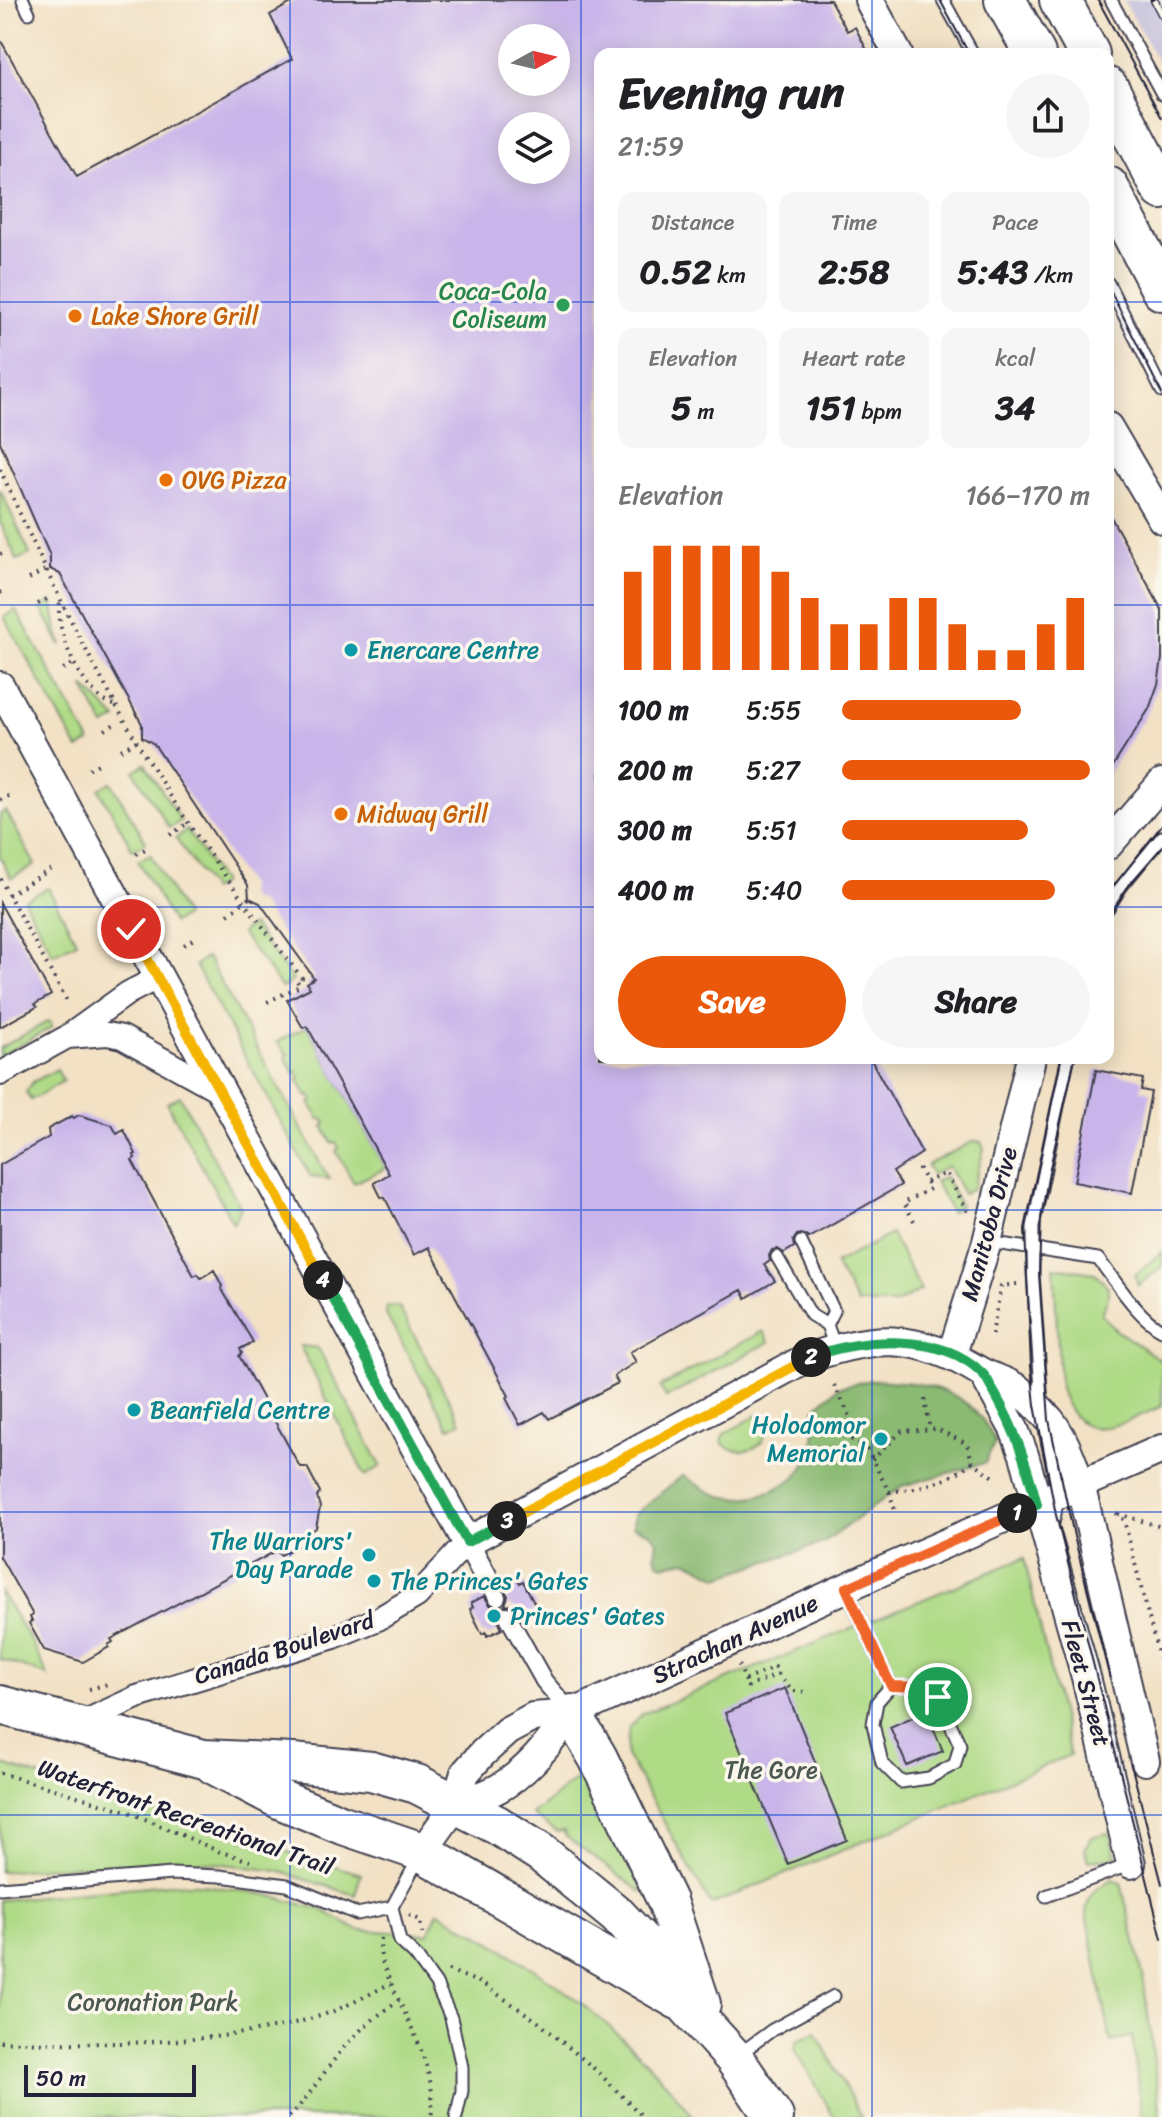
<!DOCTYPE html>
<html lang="en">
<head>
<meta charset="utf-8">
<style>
  :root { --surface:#fff; --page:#f6f6f6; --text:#202124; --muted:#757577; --accent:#ea580c }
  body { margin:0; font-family:Sriracha,sans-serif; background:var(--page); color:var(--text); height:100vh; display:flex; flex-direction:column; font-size:30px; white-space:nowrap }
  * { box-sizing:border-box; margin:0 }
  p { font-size:26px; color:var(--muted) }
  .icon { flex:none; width:44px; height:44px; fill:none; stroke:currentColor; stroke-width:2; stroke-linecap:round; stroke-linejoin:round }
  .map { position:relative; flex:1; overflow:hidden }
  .drawer { position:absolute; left:594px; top:48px; width:520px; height:1016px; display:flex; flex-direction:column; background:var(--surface); border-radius:16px; box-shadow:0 4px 20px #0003 }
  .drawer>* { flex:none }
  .needle { width:52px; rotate:82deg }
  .fabs { position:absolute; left:498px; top:24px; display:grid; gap:16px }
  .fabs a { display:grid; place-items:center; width:72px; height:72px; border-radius:50%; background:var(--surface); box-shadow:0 4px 20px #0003; font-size:40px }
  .scale { position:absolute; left:24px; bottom:20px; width:172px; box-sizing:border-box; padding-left:8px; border:4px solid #22223b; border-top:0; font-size:22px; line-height:28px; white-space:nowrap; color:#22223b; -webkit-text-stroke:6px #fbf7ec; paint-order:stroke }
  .pin { position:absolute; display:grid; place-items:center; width:68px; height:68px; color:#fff; margin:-34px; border:4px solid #fff; border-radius:50%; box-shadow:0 2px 8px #0007 }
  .km { position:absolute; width:40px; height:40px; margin:-20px; border-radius:50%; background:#222; color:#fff; font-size:22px; line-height:40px; text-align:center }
  .round { display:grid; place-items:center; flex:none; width:84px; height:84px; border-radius:42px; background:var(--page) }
  .head { display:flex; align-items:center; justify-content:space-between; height:136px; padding:0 24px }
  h1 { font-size:44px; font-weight:700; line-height:60px }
  .figures { display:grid; grid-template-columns:repeat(3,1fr); gap:12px; height:136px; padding:8px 24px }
  .figures div { display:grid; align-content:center; border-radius:16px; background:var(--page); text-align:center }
  .figures b { font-size:34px; font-weight:700 }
  .figures small { font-size:22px; font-weight:400 }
  .figures p { font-size:22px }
  .chart { height:224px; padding:16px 24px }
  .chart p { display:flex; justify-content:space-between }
  .chart svg { width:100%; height:144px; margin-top:8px; stroke:var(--accent); stroke-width:6 }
  .primary-button { display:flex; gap:16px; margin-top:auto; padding:16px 24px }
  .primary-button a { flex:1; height:92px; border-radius:48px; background:var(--accent); color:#fff; font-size:32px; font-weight:700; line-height:92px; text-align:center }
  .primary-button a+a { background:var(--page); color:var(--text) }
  ul { padding:0 24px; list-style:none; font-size:26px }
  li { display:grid; grid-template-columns:128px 96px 1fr; align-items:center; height:60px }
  li i { height:20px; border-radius:10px; background:var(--accent) }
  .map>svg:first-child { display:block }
</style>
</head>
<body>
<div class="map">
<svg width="1162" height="2117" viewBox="0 0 1162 2117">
  <rect width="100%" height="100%" fill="#fbf7ec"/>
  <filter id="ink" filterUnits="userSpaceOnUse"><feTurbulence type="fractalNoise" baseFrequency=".0125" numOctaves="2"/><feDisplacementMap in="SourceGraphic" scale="16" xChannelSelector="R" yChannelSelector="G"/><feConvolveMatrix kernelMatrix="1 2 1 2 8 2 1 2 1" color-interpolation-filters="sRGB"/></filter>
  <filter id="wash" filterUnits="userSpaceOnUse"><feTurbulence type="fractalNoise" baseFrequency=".006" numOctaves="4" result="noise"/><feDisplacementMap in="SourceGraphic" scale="32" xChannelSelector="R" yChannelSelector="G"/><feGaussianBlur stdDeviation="1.8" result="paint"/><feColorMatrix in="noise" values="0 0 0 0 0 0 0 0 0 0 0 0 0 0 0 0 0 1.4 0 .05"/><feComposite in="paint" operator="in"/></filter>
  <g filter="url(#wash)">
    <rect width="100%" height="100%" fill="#f2e1c4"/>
    <!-- industrial -->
    <path fill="#c5c0db" d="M1123 0H1162V70L1137 24Z"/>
    <!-- green -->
    <path fill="#afda86" stroke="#687e60" stroke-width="2" d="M0 489 30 554 17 560 0 522Z
      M52 601 57 631 62 644 61 645 41 608Z
      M16 610 90 742 78 749 4 617Z
      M84 688H86L117 719 105 726Z
      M145 764 181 821 169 828 134 771Z
      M111 782 146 842 133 850 99 789Z
      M6 811 35 865 11 878 0 857V814Z
      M187 830 222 883 211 890 176 838Z
      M150 854 185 916 173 923 138 861Z
      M48 888 77 942 53 954 24 900Z
      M252 925 293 980 282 988 241 933Z
      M207 957 329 1179 311 1177 195 965Z
      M49 1021 52 1027 0 1056V1048Z
      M307 1026 386 1168 354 1183 336 1151 339 1148 336 1142 332 1143 323 1126 326 1124 323 1119H319L310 1103 313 1101 309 1095 307 1097 298 1080 300 1078 297 1072 294 1073 285 1057 288 1055 277 1042Z
      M57 1069 63 1081 31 1100 26 1092 33 1082Z
      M180 1096 241 1208 233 1223 167 1103Z
      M974 1141 981 1142 984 1149 973 1188 963 1194 948 1166 932 1175 927 1165Z
      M945 1177 960 1206 951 1212 935 1182Z
      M891 1234 921 1290 895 1304H857L835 1264Z
      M1162 1252V1267L1138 1285 1135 1275Z
      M1054 1267 1095 1273 1108 1287V1298L1101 1314 1116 1330 1162 1361V1406C1119 1424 1080 1451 1060 1389Z
      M387 1306 399 1307 461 1422 449 1428 386 1315Z
      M763 1331 769 1342 666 1398 660 1387Z
      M300 1346 318 1348 381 1466 365 1476Z
      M758 1415 764 1417C774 1445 746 1460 723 1444L722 1438 724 1434Z
      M1024 1558 1070 1755 711 1905 626 1755 629 1728 642 1714Z
      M0 1592 32 1643 48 1676 0 1659Z
      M0 1764 361 1874 355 1895 278 1871 210 1862 54 1867 0 1872Z
      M584 1773 642 1889 641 1892 565 1836 564 1831 558 1832 532 1815Z
      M1109 1833 1116 1857 1088 1861 1085 1849 1091 1837Z
      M1112 1879 1121 1883 1143 1975 1161 2117H1142L1132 2036 1111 2042 1086 1914C1088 1894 1095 1889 1112 1879Z
      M169 1884H197L268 1895 322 1910 357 1930 428 1934 438 1912C540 1967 622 2024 694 2117H0V1900Z
      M816 2032 861 2117H834L795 2049 798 2040Z"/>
    <!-- forest -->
    <path fill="#8bba73" stroke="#566e57" stroke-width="2" d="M871 1380C924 1382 972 1387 995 1442L985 1463 902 1486 823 1543 719 1577 686 1560 663 1565 658 1562 655 1555 657 1540 650 1533 633 1526 634 1515 683 1475C697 1484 711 1495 727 1497 758 1502 799 1484 810 1455 816 1441 815 1420 817 1406L839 1387Z"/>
    <g id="blocks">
      <!-- building -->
      <path fill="#c9b5ea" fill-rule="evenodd" d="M297 0H830L847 31 855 27 869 54H600V1058H870L922 1153 893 1172 901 1185 809 1238 802 1234 797 1235 793 1241 794 1247 784 1253 778 1249 772 1250 769 1256 770 1261 764 1265 775 1281 746 1298 742 1290 630 1352 636 1362 614 1376 618 1383 549 1419 544 1412 520 1425 506 1398 509 1396 429 1247 414 1255 385 1198 381 1197 374 1183 389 1174 307 1026 303 1028 287 1000 310 988 307 983 314 978 260 903 249 898 248 885 154 744 142 737V724L60 574 50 569V556L0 442V39L77 177 292 59 270 15ZM512 38H556V82H512ZM512 126H556V170H512Z
        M1108 512 1162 610V659L1158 684 1149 709 1108 774Z
        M0 903 51 995 35 1004 37 1007 0 1027Z
        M1096 1070 1143 1079 1141 1090 1151 1092 1132 1193 1074 1182Z
        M79 1115 112 1125 117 1134 124 1130 136 1154 134 1155 135 1158 132 1160 194 1276 198 1274 201 1278 214 1270 222 1286 221 1288 253 1342 240 1349 242 1353 239 1356 300 1467H307L320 1492 317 1497 320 1507 316 1528 307 1534 310 1539 281 1555 276 1551 111 1639 113 1642 108 1645 109 1647 83 1662 44 1650 29 1623 32 1621 30 1617 33 1615 0 1557V1165L49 1137 48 1129 72 1116 74 1118Z
        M517 1578 520 1583 523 1581 536 1606 532 1608 535 1613 522 1619 513 1606 505 1605 508 1596 503 1586Z
        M484 1596 491 1606 499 1607 496 1616 502 1629 487 1636 486 1632 482 1634 470 1609 473 1607 471 1603Z
        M785 1688 847 1840 788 1864 725 1713Z
        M926 1711 943 1751 907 1766 890 1727Z"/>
    </g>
  </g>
  <g filter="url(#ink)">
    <use href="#blocks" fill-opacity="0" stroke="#413f50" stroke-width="2"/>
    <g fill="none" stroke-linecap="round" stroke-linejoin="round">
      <defs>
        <path id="service" d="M23 0 29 13
          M943 0 973 54
          M1111 0 1162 94
          M1108 283 1162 391
          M1108 908 1121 887 1162 837
          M801 1242 834 1311 827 1325
          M988 1242 1098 1259C1115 1280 1138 1318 1162 1330
          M777 1257 811 1315 827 1325 835 1347
          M1042 1404 1033 1273V1227L1068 1058
          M1045 1429C1050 1464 1064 1494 1051 1529
          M846 1588 891 1686 927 1687 938 1697 960 1745 955 1764 929 1778 901 1782 882 1763 873 1724 877 1702 891 1686
          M420 1856 392 1907 400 1941 415 1955 436 1984 451 2018 462 2067V2091L456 2117
          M0 1888 172 1874 220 1876 287 1885 357 1914 392 1907
          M1046 1896 1131 1864
          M738 2055 772 2030 834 1996"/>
        <path id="pedestrian" d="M488 1581 497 1597
          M507 1615 544 1681 572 1714"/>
        <path id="minor" d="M68 1037 107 1034 122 1037 220 1091
          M0 1074 67 1037 128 993 157 978
          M77 1725 137 1697 334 1637 378 1619 417 1596 467 1542 488 1581"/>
        <path id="tertiary" d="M869 0 898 54
          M1108 427 1162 519
          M0 686 467 1542 801 1361C872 1334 915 1332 981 1372 990 1377 1000 1379 1009 1384 1024 1391 1039 1408 1050 1420 1079 1457 1089 1525 1100 1570 1115 1634 1130 1697 1145 1761
          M1108 845 1162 783
          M952 1354 987 1242 1031 1058
          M983 1373 1014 1429 1024 1455 1086 1677 1131 1864
          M455 1806C469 1800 484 1796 497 1789 529 1772 550 1741 572 1714
          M422 1852 455 1806 465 1773 483 1753 507 1731 533 1717 572 1714 880 1572 1162 1449"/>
        <path id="trunk" d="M0 1705 204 1759 293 1763 371 1771 417 1784 497 1825 541 1853 617 1915 646 1946 687 2006 734 2058 774 2117
          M572 1714 598 1758 667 1901 701 2004
          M214 1765 279 1799 340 1824 422 1852 678 2000"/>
        <path id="motorway" d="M1005 0 1035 54
          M1060 0 1089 54
          M1108 88 1162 189
          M1108 187 1162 290"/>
      </defs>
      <!-- service casing -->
      <use href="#service" stroke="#413f50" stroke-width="15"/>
      <!-- pedestrian casing -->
      <use href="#pedestrian" stroke="#413f50" stroke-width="20"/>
      <!-- minor casing -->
      <use href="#minor" stroke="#413f50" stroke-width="26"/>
      <!-- tertiary casing -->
      <use href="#tertiary" stroke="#413f50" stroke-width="32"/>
      <!-- trunk casing -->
      <use href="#trunk" stroke="#413f50" stroke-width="42"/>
      <!-- motorway casing -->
      <use href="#motorway" stroke="#413f50" stroke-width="44"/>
      <!-- path -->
      <path stroke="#413f50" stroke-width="4" stroke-dasharray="2 6" stroke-linecap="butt" d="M0 469C41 562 85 654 137 742 186 825 243 902 302 978L297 981 300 986 263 1004
        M0 554 2 553
        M29 579 51 567
        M0 593 5 590
        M60 603C53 631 87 704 117 705
        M38 604 51 597
        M63 669 75 663
        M105 730 116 723
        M121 750 143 737
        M89 769 100 763
        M0 800 13 794
        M170 835 188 823
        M136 854 147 848
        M0 879 69 1005
        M8 895 53 868
        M228 914 249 898
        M184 945 197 937
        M926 1182 946 1173 968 1212
        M914 1221 904 1203 930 1189 918 1167
        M992 1335 1001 1286 1017 1284
        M834 1385 889 1492 895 1510
        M925 1399 930 1430
        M809 1416 863 1446
        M872 1460 902 1431 937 1429 967 1444 972 1461 994 1477
        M889 1492C919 1488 950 1483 972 1461
        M1116 1513 1124 1520 1162 1669
        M1118 1514 1162 1527
        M739 1665 745 1680 775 1667 778 1674 748 1687 750 1691
        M778 1674 792 1691 805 1692
        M89 1689 108 1684
        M0 1773 127 1811 218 1851 250 1861
        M409 1915 420 1920 423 1939
        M381 1938C377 1958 387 1974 395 1992 411 2027 439 2078 431 2117
        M448 1970 481 1983 537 2021 597 2071 643 2117
        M0 2041C94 2046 222 2045 313 2018 341 2010 366 1996 391 1983
        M289 2117C309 2097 323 2073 341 2051 357 2031 378 2015 399 2000"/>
      <!-- service -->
      <use href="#service" stroke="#fff" stroke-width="11"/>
      <!-- pedestrian -->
      <use href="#pedestrian" stroke="#fff" stroke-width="16"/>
      <!-- minor -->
      <use href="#minor" stroke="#fff" stroke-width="22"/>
      <!-- tertiary -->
      <use href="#tertiary" stroke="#fff" stroke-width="28"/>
      <!-- trunk -->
      <use href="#trunk" stroke="#fff" stroke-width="38"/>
      <!-- motorway -->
      <use href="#motorway" stroke="#fff" stroke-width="40"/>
      <!-- tram -->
      <path stroke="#22223b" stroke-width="2" d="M940 0 969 54
        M1098 0 1162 118
        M1108 286 1162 394
        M1108 893 1162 825
        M1108 917 1129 885 1162 847
        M1061 1058 1025 1229 1031 1366 1035 1405 1056 1515 1162 1939
        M1075 1058 1049 1172 1041 1218 1039 1274 1049 1420 1074 1536 1110 1679
        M1131 1764 1162 1884"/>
      <defs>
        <path id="rail" d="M1154 0 1162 15"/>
      </defs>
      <!-- rail casing -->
      <use href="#rail" stroke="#22223b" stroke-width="9"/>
      <!-- rail -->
      <use href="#rail" stroke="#fbf7ec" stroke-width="6" stroke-dasharray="18" stroke-linecap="butt"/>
    </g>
  </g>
  <g fill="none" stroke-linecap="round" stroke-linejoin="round" filter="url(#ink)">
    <defs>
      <path id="split-1" d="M938 1697 927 1687 891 1686 846 1588 1017 1513"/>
      <path id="split-2" d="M811 1357C859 1338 942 1332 982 1373 988 1378 991 1388 995 1394 1016 1431 1026 1463 1037 1504L1017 1513"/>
      <path id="split-3" d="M507 1521 811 1357"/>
      <path id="split-4" d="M323 1280 467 1542 507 1521"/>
      <path id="split-5" d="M131 929 323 1280"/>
    </defs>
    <!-- split-1 casing -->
    <use href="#split-1" stroke="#fff" stroke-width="16"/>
    <!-- split-2 casing -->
    <use href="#split-2" stroke="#fff" stroke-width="16"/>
    <!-- split-3 casing -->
    <use href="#split-3" stroke="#fff" stroke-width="16"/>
    <!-- split-4 casing -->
    <use href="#split-4" stroke="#fff" stroke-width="16"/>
    <!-- split-5 casing -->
    <use href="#split-5" stroke="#fff" stroke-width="16"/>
    <!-- split-1 -->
    <use href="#split-1" stroke="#f0652b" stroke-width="10"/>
    <!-- split-2 -->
    <use href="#split-2" stroke="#22a559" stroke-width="10"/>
    <!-- split-3 -->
    <use href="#split-3" stroke="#f5b400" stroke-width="10"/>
    <!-- split-4 -->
    <use href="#split-4" stroke="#22a559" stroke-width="10"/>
    <!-- split-5 -->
    <use href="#split-5" stroke="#f5b400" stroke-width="10"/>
  </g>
  <!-- grid -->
  <path fill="none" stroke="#1d4ed8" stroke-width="2" stroke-opacity="0.55" d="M290 0V2117M581 0V2117M872 0V54M0 302H600M1108 302H1162M0 605H600M1108 605H1162M0 907H600M1108 907H1162M872 1058V2117M0 1210H1162M0 1512H1162M0 1815H1162"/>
  <!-- markers -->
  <circle fill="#2e9e5b" stroke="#fbf7ec" stroke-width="3" cx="563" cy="305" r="8"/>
  <g fill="#e8710a" stroke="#fbf7ec" stroke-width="3">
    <circle cx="75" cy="316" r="8"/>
    <circle cx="166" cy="480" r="8"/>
    <circle cx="341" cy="814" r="8"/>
  </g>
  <g fill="#0f9aa8" stroke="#fbf7ec" stroke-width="3">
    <circle cx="351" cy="650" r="8"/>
    <circle cx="134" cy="1410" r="8"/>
    <circle cx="881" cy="1439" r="8"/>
    <circle cx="369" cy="1555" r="8"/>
    <circle cx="374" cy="1581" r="8"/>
    <circle cx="494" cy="1616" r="8"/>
  </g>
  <g text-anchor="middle" stroke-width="7" stroke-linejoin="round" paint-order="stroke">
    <!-- leisure labels -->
    <g font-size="24" fill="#27864d" stroke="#fbf7ec" text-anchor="end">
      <text x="547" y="299">Coca-Cola<tspan x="547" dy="28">Coliseum</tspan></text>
    </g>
    <!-- food labels -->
    <g font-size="24" fill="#c56008" stroke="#fbf7ec" text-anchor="start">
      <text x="91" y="324">Lake Shore Grill</text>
      <text x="182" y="488">OVG Pizza</text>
      <text x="357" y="822">Midway Grill</text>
    </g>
    <!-- culture labels -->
    <g font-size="24" fill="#0d838f" stroke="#fbf7ec" text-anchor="start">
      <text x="367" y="658">Enercare Centre</text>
      <text x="150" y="1418">Beanfield Centre</text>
      <text x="865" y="1433" text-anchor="end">Holodomor<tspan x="865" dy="28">Memorial</tspan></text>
      <text x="353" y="1549" text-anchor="end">The Warriors'<tspan x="353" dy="28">Day Parade</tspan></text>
      <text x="390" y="1589">The Princes' Gates</text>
      <text x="510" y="1624">Princes' Gates</text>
    </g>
    <!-- street labels -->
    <g font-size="24" fill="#22223b" stroke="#fbf7ec">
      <text transform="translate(989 1224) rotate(-75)" y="8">Manitoba Drive</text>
      <text transform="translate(735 1639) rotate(-25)" y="8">Strachan Avenue</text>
      <text transform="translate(284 1648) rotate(-18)" y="8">Canada Boulevard</text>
      <text transform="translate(1086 1683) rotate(75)" y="8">Fleet Street</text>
      <text transform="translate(186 1817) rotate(19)" y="8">Waterfront Recreational Trail</text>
    </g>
    <!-- park labels -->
    <g font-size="24" fill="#4c5952" stroke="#fbf7ec">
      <text x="771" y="1778">The Gore</text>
      <text x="153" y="2010">Coronation Park</text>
    </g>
  </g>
</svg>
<div class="fabs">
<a><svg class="needle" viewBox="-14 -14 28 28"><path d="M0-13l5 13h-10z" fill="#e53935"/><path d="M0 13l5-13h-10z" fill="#757577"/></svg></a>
<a><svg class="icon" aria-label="layers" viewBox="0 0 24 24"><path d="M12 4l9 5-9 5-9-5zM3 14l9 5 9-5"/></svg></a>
</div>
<div class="scale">50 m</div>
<div class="pin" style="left:938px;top:1697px;background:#1e9e55"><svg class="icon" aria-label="arrive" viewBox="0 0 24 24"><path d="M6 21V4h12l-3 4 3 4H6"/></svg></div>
<div class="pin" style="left:131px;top:929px;background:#d93025"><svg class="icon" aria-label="check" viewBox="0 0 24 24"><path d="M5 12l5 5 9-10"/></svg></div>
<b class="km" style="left:1017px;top:1513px">1</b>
<b class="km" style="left:811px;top:1357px">2</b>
<b class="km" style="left:507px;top:1521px">3</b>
<b class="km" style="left:323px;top:1280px">4</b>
<section class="drawer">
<div class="head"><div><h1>Evening run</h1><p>21:59</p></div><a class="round"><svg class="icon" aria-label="share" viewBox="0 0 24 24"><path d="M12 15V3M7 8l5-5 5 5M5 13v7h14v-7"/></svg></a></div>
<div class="figures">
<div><p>Distance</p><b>0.52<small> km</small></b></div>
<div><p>Time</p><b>2:58</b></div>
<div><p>Pace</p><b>5:43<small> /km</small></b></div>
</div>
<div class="figures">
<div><p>Elevation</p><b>5<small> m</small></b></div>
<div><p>Heart rate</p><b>151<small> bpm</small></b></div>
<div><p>kcal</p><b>34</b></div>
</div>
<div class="chart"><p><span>Elevation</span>166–170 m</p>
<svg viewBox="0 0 160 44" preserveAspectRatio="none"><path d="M5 44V14M15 44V6M25 44V6M35 44V6M45 44V6M55 44V14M65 44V22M75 44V30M85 44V30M95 44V22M105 44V22M115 44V30M125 44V38M135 44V38M145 44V30M155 44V22"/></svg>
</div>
<ul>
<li><b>100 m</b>5:55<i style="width:72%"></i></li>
<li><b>200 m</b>5:27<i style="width:100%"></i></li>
<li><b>300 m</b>5:51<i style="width:75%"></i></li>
<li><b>400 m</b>5:40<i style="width:86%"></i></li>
</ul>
<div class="primary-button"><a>Save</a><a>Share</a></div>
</section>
</div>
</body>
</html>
